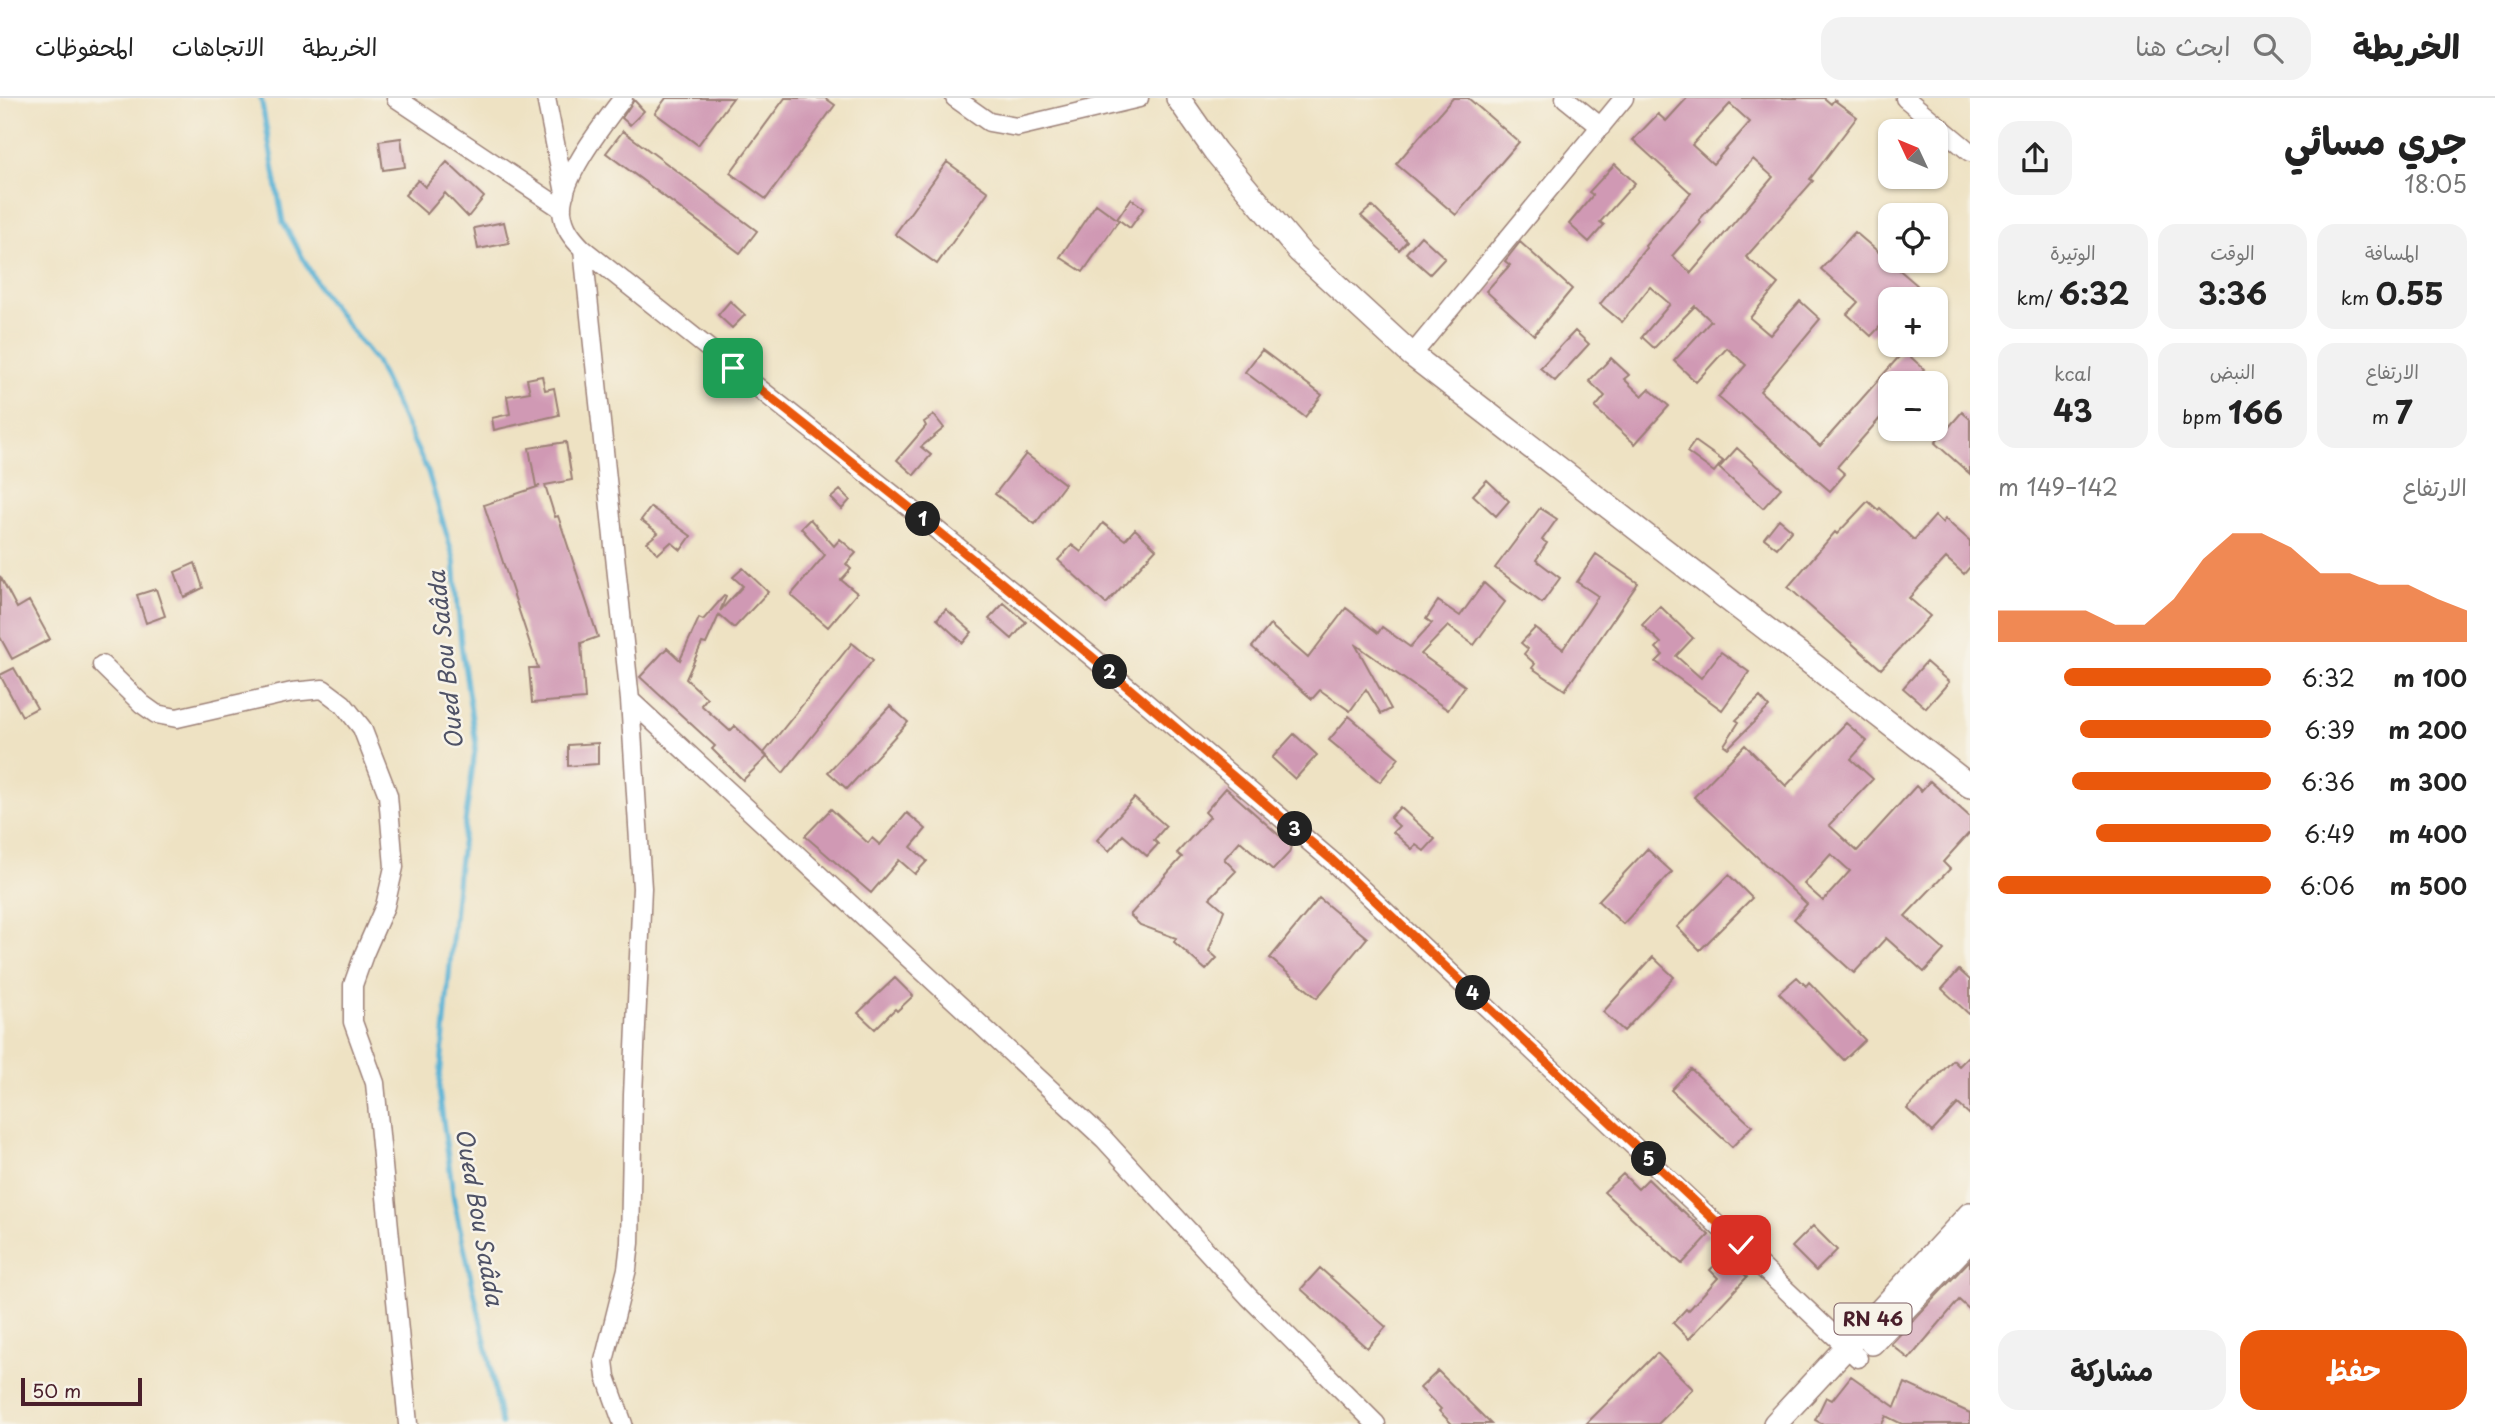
<!DOCTYPE html>
<html lang="ar">
<head>
<meta charset="utf-8">
<style>
  :root { --surface:#fff; --page:#f2f2f2; --text:#222; --muted:#767676; --line:#e0e0e0; --accent:#ea580c }
  body { margin:0; font-family:"Playpen Sans","Playpen Sans Arabic",sans-serif; background:var(--page); color:var(--text); direction:rtl; height:100vh; display:flex; flex-direction:column; font-size:26px; white-space:nowrap }
  * { box-sizing:border-box; margin:0 }
  p { font-size:23px; color:var(--muted) }
  .icon { flex:none; width:38px; height:38px; fill:none; stroke:currentColor; stroke-width:2; stroke-linecap:round; stroke-linejoin:round }
  .map { position:relative; flex:1; overflow:hidden; direction:ltr }
  .drawer { display:flex; flex-direction:column; background:var(--surface); width:525px }
  .drawer>* { flex:none }
  .needle { width:46px; rotate:314deg }
  .controls { position:absolute; left:1878px; top:21px; display:grid; gap:14px }
  .controls a { display:grid; place-items:center; width:70px; height:70px; border-radius:14px; background:var(--surface); box-shadow:0 2px 5px #0004; font-size:35px }
  .scale { position:absolute; left:21px; bottom:18px; width:121px; box-sizing:border-box; padding-left:7px; border:4px solid #4a1f2b; border-top:0; font-size:19px; line-height:24px; white-space:nowrap; color:#4a1f2b; -webkit-text-stroke:5px #f7f3e8; paint-order:stroke }
  .pin { position:absolute; display:grid; place-items:center; width:60px; height:60px; color:#fff; margin:-30px; border-radius:14px; box-shadow:0 4px 10px #0006 }
  .km { position:absolute; width:35px; height:35px; margin:-18px; border-radius:50%; background:#222; color:#fff; font-size:19px; line-height:35px; text-align:center }
  .round { display:grid; place-items:center; flex:none; width:74px; height:74px; border-radius:21px; background:var(--page) }
  .headline { display:flex; align-items:center; justify-content:space-between; height:119px; padding:0 28px }
  h1 { font-size:38px; font-weight:700; line-height:52px }
  .figures { display:grid; grid-template-columns:repeat(3,1fr); gap:10px; height:119px; padding:7px 28px }
  .figures div { display:grid; align-content:center; border-radius:18px; background:var(--page); text-align:center }
  .figures b { font-size:30px; font-weight:700 }
  .figures small { font-size:19px; font-weight:400 }
  .figures p { font-size:19px }
  .chart { height:196px; padding:14px 28px }
  .chart p { display:flex; justify-content:space-between }
  .chart svg { width:100%; height:126px; margin-top:7px; fill:var(--accent); opacity:.7 }
  .primary-button { display:flex; gap:14px; margin-top:auto; padding:14px 28px }
  .primary-button a { flex:1; height:80px; border-radius:21px; background:var(--accent); color:#fff; font-size:28px; font-weight:700; line-height:80px; text-align:center }
  .primary-button a+a { background:var(--page); color:var(--text) }
  ul { padding:0 28px; list-style:none; font-size:23px }
  li { display:grid; grid-template-columns:112px 84px 1fr; align-items:center; height:52px }
  li i { height:18px; border-radius:9px; background:var(--accent) }
  header { display:flex; align-items:center; gap:42px; box-sizing:border-box; height:98px; padding:0 35px; background:var(--surface); border-bottom:2px solid var(--line) }
  header strong { font-size:33px }
  nav { display:flex; gap:38px; margin-inline-start:auto; font-size:24px }
  .search { width:490px; height:63px; background:var(--page); display:flex; align-items:center; gap:18px; box-sizing:border-box; padding:0 24px; border-radius:21px; color:var(--muted); font-size:26px }
  main { display:flex; flex:1; min-height:0 }
  .map>svg:first-child { display:block }
</style>
</head>
<body>
<header>
<strong>الخريطة</strong>
<div class="search"><svg class="icon" aria-label="search" viewBox="0 0 24 24"><circle cx="10" cy="10" r="6"/><path d="M15 15l6 6"/></svg>ابحث هنا</div>
<nav><a>الخريطة</a><a>الاتجاهات</a><a>المحفوظات</a></nav>
</header>
<main>
<section class="drawer">
<div class="headline"><div><h1>جري مسائي</h1><p>18:05</p></div><a class="round"><svg class="icon" aria-label="share" viewBox="0 0 24 24"><path d="M12 15V3M7 8l5-5 5 5M5 13v7h14v-7"/></svg></a></div>
<div class="figures">
<div><p>المسافة</p><b>0.55<small> km</small></b></div>
<div><p>الوقت</p><b>3:36</b></div>
<div><p>الوتيرة</p><b>6:32<small> /km</small></b></div>
</div>
<div class="figures">
<div><p>الارتفاع</p><b>7<small> m</small></b></div>
<div><p>النبض</p><b>166<small> bpm</small></b></div>
<div><p>kcal</p><b>43</b></div>
</div>
<div class="chart"><p><span>الارتفاع</span>142–149 m</p>
<svg viewBox="0 0 160 44" preserveAspectRatio="none"><path d="M0 44V33L10 33L20 33L30 33L40 38L50 38L60 29L70 15L80 6L90 6L100 11L110 20L120 20L130 24L140 24L150 29L160 33V44z"/></svg>
</div>
<ul>
<li><b>100 m</b>6:32<i style="width:76%"></i></li>
<li><b>200 m</b>6:39<i style="width:70%"></i></li>
<li><b>300 m</b>6:36<i style="width:73%"></i></li>
<li><b>400 m</b>6:49<i style="width:64%"></i></li>
<li><b>500 m</b>6:06<i style="width:100%"></i></li>
</ul>
<div class="primary-button"><a>حفظ</a><a>مشاركة</a></div>
</section>
<div class="map">
<svg width="1970" height="1326" viewBox="0 0 1970 1326">
  <rect width="100%" height="100%" fill="#f7f3e8"/>
  <filter id="ink" filterUnits="userSpaceOnUse"><feTurbulence type="fractalNoise" baseFrequency=".0143" numOctaves="2"/><feDisplacementMap in="SourceGraphic" scale="14" xChannelSelector="R" yChannelSelector="G"/><feConvolveMatrix kernelMatrix="1 2 1 2 8 2 1 2 1" color-interpolation-filters="sRGB"/></filter>
  <filter id="wash" filterUnits="userSpaceOnUse"><feTurbulence type="fractalNoise" baseFrequency=".00686" numOctaves="4" result="noise"/><feDisplacementMap in="SourceGraphic" scale="28" xChannelSelector="R" yChannelSelector="G"/><feGaussianBlur stdDeviation="1.57" result="paint"/><feColorMatrix in="noise" values="0 0 0 0 0 0 0 0 0 0 0 0 0 0 0 0 0 1.4 0 .05"/><feComposite in="paint" operator="in"/></filter>
  <g filter="url(#wash)">
    <rect width="100%" height="100%" fill="#eee2c3"/>
    <g fill="none" stroke-linecap="round" stroke-linejoin="round">
      <!-- stream -->
      <path stroke="#58b2d5" stroke-width="5" d="M261 0 283 124 321 193 376 264 428 374 454 461 461 547 476 646 458 775 439 992 454 1103 489 1261 501 1326"/>
    </g>
    <g id="blocks">
      <!-- building -->
      <path fill="#d099b4" fill-rule="evenodd" d="M666 0H733L698 47 655 15Z
        M785 0H825L835 7 766 101 730 75Z
        M1453 0H1468L1519 44 1456 117 1396 66Z
        M1687 0H1824L1831 6 1834 2 1857 19 1810 81 1813 83 1746 159 1778 186 1750 220 1770 237 1800 203 1820 221 1760 293 1820 348 1904 253 1924 271 1912 285H1890V309L1837 369 1845 376 1830 393 1741 316 1739 317 1718 299 1746 267 1727 250 1696 284 1674 263 1711 223 1695 208 1654 250 1642 239 1670 206 1650 189 1622 224 1600 206 1646 150 1645 148 1691 95 1633 42 1658 16 1666 23ZM1730 6 1750 24 1713 66 1692 47ZM1753 61 1773 79 1691 175 1672 158 1701 125 1699 122Z
        M634 2 644 13 630 27 622 20Z
        M623 33 757 133 740 155 606 55Z
        M401 40 405 69 383 72 379 43Z
        M447 64 484 99 468 119 445 95 427 116 405 97 418 82 425 89Z
        M947 64 988 94 937 166 895 136Z
        M1615 66 1635 85 1600 124 1604 127 1589 144 1569 126 1593 97 1589 94Z
        M1131 101 1144 110 1130 130 1119 122 1083 174 1060 159 1096 106 1117 121Z
        M1372 108 1407 143 1399 152 1361 118Z
        M504 124 509 145 478 151 474 130Z
        M1855 134 1917 187 1905 201H1890V218L1871 238 1847 216 1858 204 1821 171Z
        M1421 138 1445 160 1430 176 1406 155Z
        M1520 144 1572 191 1534 237 1486 193 1510 167 1505 163Z
        M730 203 745 217 732 230 718 217Z
        M1575 233 1589 246 1555 283 1540 270Z
        M1262 252 1322 297 1305 319 1245 274Z
        M1611 260 1629 277 1624 281 1642 298 1649 291 1669 308 1635 346 1595 310 1605 298 1589 283Z
        M542 278 545 292 554 290 559 317 494 332 492 320 510 316 507 298 530 294 527 281Z
        M1962 314 1970 321V376L1935 345Z
        M934 317 944 330 921 349 931 357 914 377 897 362 926 328 924 324Z
        M1695 343 1723 363 1714 374 1687 354Z
        M566 344 572 382 545 387 555 419 558 418 598 539 581 545 585 601 532 605 529 570H538L484 407 540 388H536L529 350Z
        M1737 350 1781 390 1763 410 1719 370Z
        M1026 356 1065 386 1035 426 995 396Z
        M1487 382 1509 403 1496 418 1473 397Z
        M840 392 850 402 842 411 831 400Z
        M1868 403 1878 412 1880 410 1914 442 1935 418 1942 425 1945 421 1970 443V469L1964 476 1946 460 1909 500 1930 518 1881 571 1788 489 1835 434 1837 436Z
        M651 409 691 438 681 452 671 444 658 456 647 444 658 435 641 422Z
        M1540 410 1557 421 1542 442 1547 445 1536 462 1560 480 1542 505 1495 470Z
        M810 421 834 448 840 441 856 455 846 466 851 471 841 482 857 495 828 529 791 497 825 457 801 430Z
        M1779 421 1792 432 1777 450 1764 440Z
        M1103 425 1125 442 1135 431 1156 451 1106 506 1058 462 1072 447 1081 454Z
        M1596 456 1638 485 1565 592 1532 570 1535 566 1524 556 1528 551 1521 545 1535 530 1563 551 1598 498 1577 484Z
        M195 465 203 490 184 499 175 474Z
        M743 470 768 494 734 530 719 517 706 546 702 545 686 581 707 600 701 607 730 633 735 628 767 659 743 682 712 651 715 648 640 579 667 550 680 562 699 520 703 522 724 498 726 499 720 513 743 488 733 479Z
        M0 478 17 510 29 503 50 541 12 561 0 539Z
        M1484 485 1505 504 1474 547 1448 528 1421 556 1465 588 1448 612 1355 546 1391 611 1381 616 1366 591 1350 613 1320 592 1312 601 1252 549 1270 527 1308 560 1346 510 1378 535 1382 529 1410 549 1432 525 1426 521 1438 503 1460 518Z
        M156 491 165 518 146 525 137 497Z
        M1004 505 1026 524 1012 541 989 521Z
        M1660 508 1693 540 1676 558 1701 580 1721 554 1749 574 1722 612 1656 564 1663 557 1656 550 1661 545 1642 527Z
        M946 511 972 534 963 545 937 521Z
        M852 545 873 562 783 675 764 655Z
        M1926 564 1949 584 1926 610 1903 590Z
        M14 570 37 610 22 618 0 577Z
        M1760 599 1769 609 1728 650 1724 647 1739 624 1736 622Z
        M890 608 908 624 847 691 828 674Z
        M1349 618 1399 660 1380 684 1329 642Z
        M1846 625 1867 643 1851 661 1873 681 1829 727 1857 753 1916 688 1921 693 1930 683 1970 719V734L1943 764 1950 771 1905 818 1944 852 1924 874 1886 840 1854 875 1794 821 1807 806 1694 699 1745 647 1786 688ZM1831 756 1850 773 1823 803 1804 786Z
        M1294 636 1317 657 1295 681 1272 660Z
        M598 645V666L568 668V647Z
        M1226 690 1291 748 1289 755 1273 772 1240 743 1224 761 1236 773 1210 800 1224 812 1209 853 1217 860 1206 872 1174 844 1176 840 1140 827 1130 817 1182 759 1177 755 1210 719 1205 714Z
        M1134 700 1166 728 1154 742 1158 746 1147 758 1123 737 1109 753 1097 742Z
        M1400 709 1435 741 1424 753 1416 747 1412 751 1393 734 1399 728 1390 720Z
        M831 711 868 745 872 740 880 747 907 715 926 731 911 749 927 763 915 776 899 762 871 795 805 738Z
        M1647 751 1672 774 1623 826 1598 803Z
        M1729 777 1752 800 1700 852 1677 829Z
        M1319 800 1367 840 1317 900 1270 860Z
        M1653 859 1674 879 1624 933 1603 914Z
        M1959 872 1970 882V917L1942 891Z
        M1797 879 1806 888 1809 884 1865 942 1844 962 1779 895Z
        M895 880 913 898 897 913 895 911 875 931 858 915Z
        M1970 957V1017L1958 1006 1932 1034 1907 1011 1953 962 1959 968Z
        M1691 971 1752 1028 1732 1049 1671 992Z
        M1623 1076 1638 1091 1648 1081 1681 1113 1682 1112 1709 1137 1682 1166 1604 1094Z
        M1813 1128 1837 1152 1816 1173 1792 1149Z
        M1725 1157 1747 1179 1689 1241 1673 1225 1686 1211 1688 1213 1718 1180 1710 1172Z
        M1970 1162V1212L1959 1202 1909 1261 1891 1246Z
        M1320 1170 1386 1229 1367 1250 1301 1191Z
        M1657 1255 1693 1291 1658 1326H1586Z
        M1438 1273 1491 1326H1452L1439 1313 1441 1311 1420 1290Z
        M1851 1278 1895 1309 1905 1285 1970 1315V1326H1902L1886 1318 1882 1326H1823L1815 1322 1826 1299 1832 1302Z"/>
    </g>
  </g>
  <g filter="url(#ink)">
    <use href="#blocks" fill-opacity="0" stroke="#9c8077" stroke-width="2"/>
    <g fill="none" stroke-linecap="round" stroke-linejoin="round">
      <defs>
        <path id="minor" d="M396 0 562 111
          M546 0 565 95
          M623 0C604 25 559 82 562 114 564 130 572 140 583 151L910 410 1091 558 1332 763 1858 1260
          M955 0 989 24 1017 29 1139 0
          M1565 0 1601 29
          M1905 0 1970 54
          M583 151 630 602 642 790 633 997 630 1145 627 1171 604 1263 606 1279 623 1326
          M1412 257 1624 0
          M102 567 142 606 156 616 177 620 292 594 323 591 343 606 362 630 388 697 394 769 385 808 364 856 353 887V924L375 985 408 1326
          M630 602 1104 1041 1249 1199 1376 1326"/>
        <path id="major" d="M1178 0 1215 53 1299 153 1412 257 1970 688
          M1872 1245 1970 1142
          M1775 1326 1970 1116"/>
      </defs>
      <!-- minor casing -->
      <use href="#minor" stroke="#9c8077" stroke-width="21"/>
      <!-- major casing -->
      <use href="#major" stroke="#9c8077" stroke-width="26"/>
      <!-- minor -->
      <use href="#minor" stroke="#fff" stroke-width="18"/>
      <!-- major -->
      <use href="#major" stroke="#fff" stroke-width="23"/>
    </g>
  </g>
  <g fill="none" stroke-linecap="round" stroke-linejoin="round" filter="url(#ink)">
    <defs>
      <path id="route" d="M733 270 910 410 1091 558 1332 762 1741 1147"/>
    </defs>
    <!-- route casing -->
    <use href="#route" stroke="#fff" stroke-width="14"/>
    <!-- route -->
    <use href="#route" stroke="#ea580c" stroke-width="9"/>
  </g>
  <g text-anchor="middle" stroke-width="5" stroke-linejoin="round" paint-order="stroke">
    <!-- shield labels -->
    <rect fill="#f7f3e8" stroke="#7e5f64" stroke-width="2" x="1834.5" y="1205.5" width="77" height="31" rx="5"/>
    <g font-size="19" font-weight="bold" fill="#4a1f2b">
      <text x="1873" y="1228">RN 46</text>
    </g>
    <!-- water labels -->
    <g font-size="23" font-style="italic" fill="#4f5266" stroke="#f7f3e8">
      <text transform="translate(446 562) rotate(-96)" y="8">Oued Bou Saâda</text>
      <text transform="translate(479 1119) rotate(80)" y="8">Oued Bou Saâda</text>
    </g>
  </g>
</svg>
<div class="controls">
<a><svg class="needle" viewBox="-14 -14 28 28"><path d="M0-13l5 13h-10z" fill="#e53935"/><path d="M0 13l5-13h-10z" fill="#767676"/></svg></a>
<a><svg class="icon" aria-label="locate" viewBox="0 0 24 24"><circle cx="12" cy="12" r="6"/><path d="M12 2v4M12 18v4M2 12h4M18 12h4"/></svg></a>
<a>+</a>
<a>−</a>
</div>
<div class="scale">50 m</div>
<div class="pin" style="left:733px;top:270px;background:#1e9e55"><svg class="icon" aria-label="arrive" viewBox="0 0 24 24"><path d="M6 21V4h12l-3 4 3 4H6"/></svg></div>
<div class="pin" style="left:1741px;top:1147px;background:#d93025"><svg class="icon" aria-label="check" viewBox="0 0 24 24"><path d="M5 12l5 5 9-10"/></svg></div>
<b class="km" style="left:923px;top:421px">1</b>
<b class="km" style="left:1110px;top:574px">2</b>
<b class="km" style="left:1295px;top:731px">3</b>
<b class="km" style="left:1473px;top:895px">4</b>
<b class="km" style="left:1649px;top:1061px">5</b>
</div>
</main>
</body>
</html>
